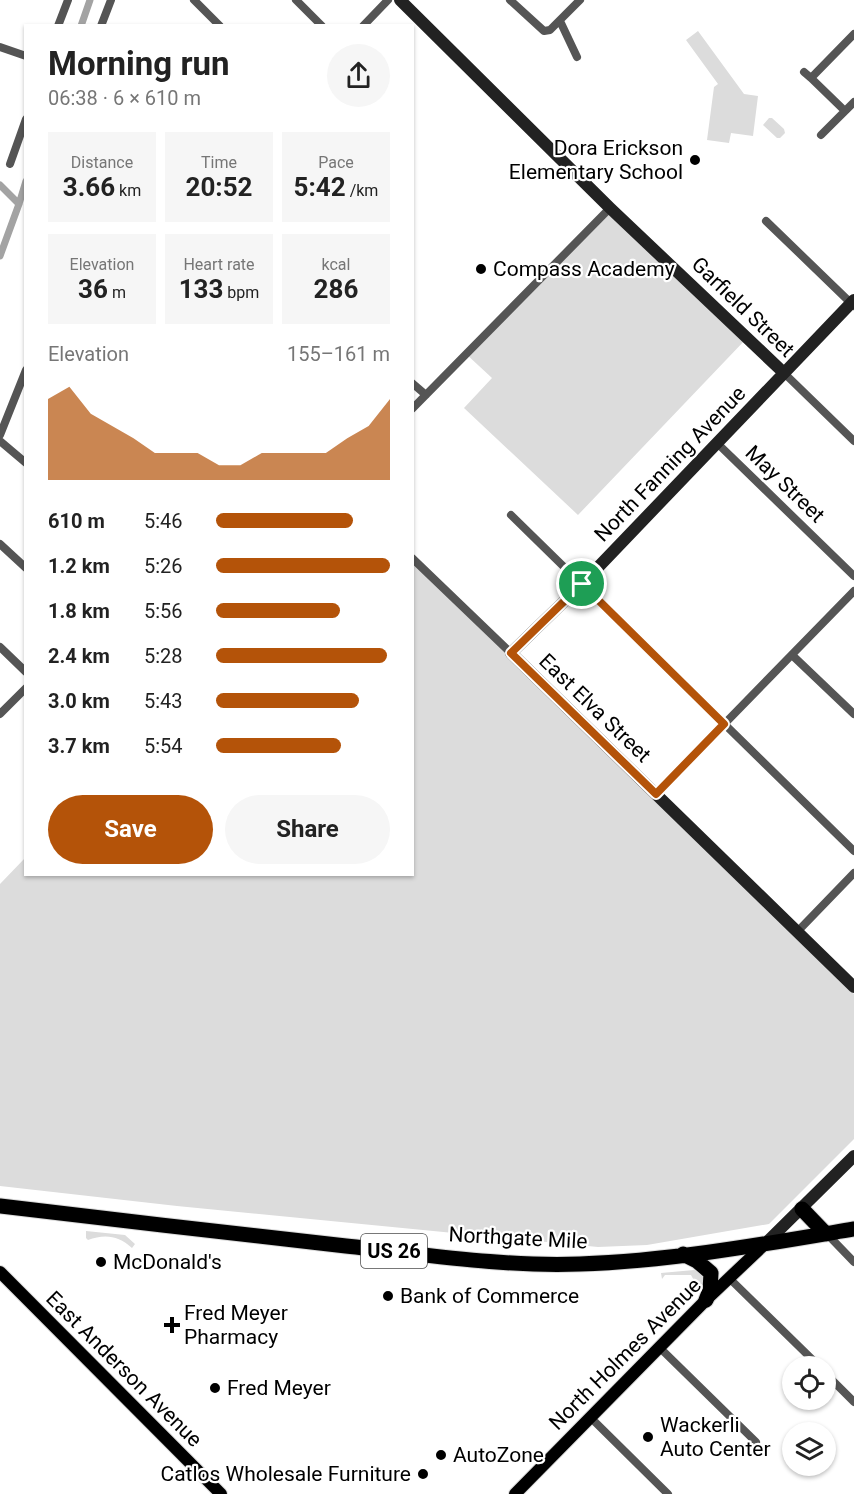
<!DOCTYPE html>
<html lang="en">
<head>
<meta charset="utf-8">
<style>
  :root { --surface:#fff; --page:#f6f6f6; --text:#222; --muted:#767676; --accent:#b45309 }
  body { margin:0; font-family:Roboto,sans-serif; background:var(--page); color:var(--text); height:100vh; display:flex; flex-direction:column; font-size:22px; white-space:nowrap }
  * { box-sizing:border-box; margin:0 }
  p { font-size:20px; color:var(--muted) }
  .icon { flex:none; width:33px; height:33px; fill:none; stroke:currentColor; stroke-width:2; stroke-linecap:round; stroke-linejoin:round }
  .map { position:relative; flex:1; overflow:hidden }
  .sheet { position:absolute; left:24px; top:24px; width:390px; height:852px; display:flex; flex-direction:column; background:var(--surface); border-radius:0px; box-shadow:0 2px 4px #0004 }
  .sheet>* { flex:none }
  .fabs { position:absolute; left:782px; top:1356px; display:grid; gap:12px }
  .fabs a { display:grid; place-items:center; width:54px; height:54px; border-radius:50%; background:var(--surface); box-shadow:0 2px 4px #0004; font-size:30px }
  .pin { position:absolute; display:grid; place-items:center; width:51px; height:51px; color:#fff; margin:-26px; border:3px solid #fff; border-radius:50%; box-shadow:0 2px 6px #0007 }
  .round { display:grid; place-items:center; flex:none; width:63px; height:63px; border-radius:32px; background:var(--page) }
  .head { display:flex; align-items:center; justify-content:space-between; height:102px; padding:0 24px }
  h1 { font-size:33px; font-weight:700; line-height:45px }
  .metrics { display:grid; grid-template-columns:repeat(3,1fr); gap:9px; height:102px; padding:6px 24px }
  .metrics div { display:grid; align-content:center; border-radius:0px; background:var(--page); text-align:center }
  .metrics b { font-size:26px; font-weight:700 }
  .metrics small { font-size:16px; font-weight:400 }
  .metrics p { font-size:16px }
  .chart { height:168px; padding:12px 24px }
  .chart p { display:flex; justify-content:space-between }
  .chart svg { width:100%; height:108px; margin-top:6px; fill:var(--accent); opacity:.7 }
  .cta { display:flex; gap:12px; margin-top:auto; padding:12px 24px }
  .cta a { flex:1; height:69px; border-radius:36px; background:var(--accent); color:#fff; font-size:24px; font-weight:700; line-height:69px; text-align:center }
  .cta a+a { background:var(--page); color:var(--text) }
  ul { padding:0 24px; list-style:none; font-size:20px }
  li { display:grid; grid-template-columns:96px 72px 1fr; align-items:center; height:45px }
  li i { height:15px; border-radius:8px; background:var(--accent) }
  .map>svg:first-child { display:block }
</style>
</head>
<body>
<div class="map">
<svg width="854" height="1494" viewBox="0 0 854 1494">
  <rect width="100%" height="100%" fill="#fff"/>
  <!-- green -->
  <path fill="#dcdcdc" d="M698 31 744 94 758 96 753 136 731 133 729 143 707 140 714 87 718 84 686 40Z
    M769 118H772L784 129 785 133 780 138H777L763 125Z
    M610 208 747 338 578 515 464 408 492 378 465 353Z
    M413 558 797 932 854 994V1139L769 1224 647 1245 598 1247 177 1206 0 1186V884L25 858 26 874H412Z
    M86 1231 125 1235 135 1244 132 1248C118 1235 104 1234 88 1240L86 1238Z
    M694 1270 703 1273 704 1282 698 1292H694V1288L696 1284 691 1275H665L662 1279 661 1273Z"/>
  <g fill="none" stroke-linecap="round" stroke-linejoin="round">
    <!-- canal -->
    <path stroke="#a3a3a3" stroke-width="7" d="M81 26 90 0
      M0 185 19 204
      M0 256 19 204 26 181"/>
    <defs>
      <path id="primary" d="M0 1272 221 1494
        M515 1494 706 1300 765 1244"/>
      <path id="highway" d="M0 1206C115 1220 231 1233 346 1246 423 1254 502 1267 580 1264 671 1261 765 1244 854 1229
        M802 1209 826 1234
        M683 1254 697 1261 711 1273 710 1290 706 1300"/>
    </defs>
    <!-- primary casing -->
    <use href="#primary" stroke="#dbdbdb" stroke-width="14"/>
    <!-- highway casing -->
    <use href="#highway" stroke="#dbdbdb" stroke-width="17"/>
    <!-- street -->
    <path stroke="#555" stroke-width="8" d="M194 0 220 26
      M296 0 322 26
      M510 0 544 31 550 30 580 0
      M560 21 577 57
      M58 26 68 0
      M101 26 111 0
      M363 26 388 0
      M0 47 26 56
      M804 72 811 78
      M845 111 811 78 854 34
      M821 135 854 102
      M10 164 26 119
      M766 221 854 306
      M784 373 854 441
      M412 383 426 395
      M412 409 610 208
      M0 435 26 370
      M0 441 26 463
      M717 443 854 576
      M511 515 854 851
      M0 544 26 568
      M412 558 511 653
      M0 647 26 672
      M792 655 854 714
      M0 714 26 688
      M656 794 854 591
      M797 932 854 873
      M827 1234 854 1262
      M729 1278 819 1366
      M659 1347 756 1442
      M825 1373 854 1402
      M590 1417 668 1494"/>
    <!-- secondary -->
    <path stroke="#222" stroke-width="12" d="M400 0 610 208 784 373
      M854 300 582 584 511 653 854 987
      M765 1244 854 1156"/>
    <!-- primary -->
    <use href="#primary" stroke="#000" stroke-width="12"/>
    <!-- highway -->
    <use href="#highway" stroke="#000" stroke-width="15"/>
  </g>
  <g fill="none" stroke-linecap="round" stroke-linejoin="round">
    <defs>
      <path id="route" d="M582 584 724 724 656 794 511 653Z"/>
    </defs>
    <!-- route casing -->
    <use href="#route" stroke="#fff" stroke-width="12"/>
    <!-- route -->
    <use href="#route" stroke="#b45309" stroke-width="8"/>
  </g>
  <!-- markers -->
  <g fill="#000" stroke="#fff" stroke-width="2">
    <circle cx="695" cy="160" r="6"/>
    <circle cx="481" cy="269" r="6"/>
    <circle cx="101" cy="1262" r="6"/>
    <circle cx="388" cy="1296" r="6"/>
    <path d="M169 1316h6v6h6v6h-6v6h-6v-6h-6v-6h6z"/>
    <circle cx="215" cy="1388" r="6"/>
    <circle cx="648" cy="1437" r="6"/>
    <circle cx="441" cy="1455" r="6"/>
    <circle cx="423" cy="1474" r="6"/>
  </g>
  <g text-anchor="middle" stroke-width="4.5" stroke-linejoin="round" paint-order="stroke">
    <!-- shield labels -->
    <rect fill="#fff" stroke="#4c4c4c" stroke-width="1.5" x="361" y="1234" width="66" height="34" rx="4.5"/>
    <g font-size="20" font-weight="bold" fill="#000">
      <text x="394" y="1258">US 26</text>
    </g>
    <!-- poi labels -->
    <g font-size="21" fill="#000" stroke="#fff" text-anchor="start">
      <text x="683" y="155" text-anchor="end">Dora Erickson<tspan x="683" dy="24">Elementary School</tspan></text>
      <text x="493" y="276">Compass Academy</text>
      <text x="113" y="1269">McDonald's</text>
      <text x="400" y="1303">Bank of Commerce</text>
      <text x="184" y="1320">Fred Meyer<tspan x="184" dy="24">Pharmacy</tspan></text>
      <text x="227" y="1395">Fred Meyer</text>
      <text x="660" y="1432">Wackerli<tspan x="660" dy="24">Auto Center</tspan></text>
      <text x="453" y="1462">AutoZone</text>
      <text x="411" y="1481" text-anchor="end">Catlos Wholesale Furniture</text>
    </g>
    <!-- street labels -->
    <g font-size="21" fill="#000" stroke="#fff">
      <text transform="translate(743 307) rotate(44)" y="7">Garfield Street</text>
      <text transform="translate(670 464) rotate(-46)" y="7">North Fanning Avenue</text>
      <text transform="translate(785 484) rotate(44)" y="7">May Street</text>
      <text transform="translate(595 708) rotate(44)" y="7">East Elva Street</text>
      <text transform="translate(518 1238) rotate(3)" y="7">Northgate Mile</text>
      <text transform="translate(625 1354) rotate(-45)" y="7">North Holmes Avenue</text>
      <text transform="translate(124 1369) rotate(45)" y="7">East Anderson Avenue</text>
    </g>
  </g>
</svg>
<div class="fabs">
<a><svg class="icon" aria-label="locate" viewBox="0 0 24 24"><circle cx="12" cy="12" r="6"/><path d="M12 2v4M12 18v4M2 12h4M18 12h4"/></svg></a>
<a><svg class="icon" aria-label="layers" viewBox="0 0 24 24"><path d="M12 4l9 5-9 5-9-5zM3 14l9 5 9-5"/></svg></a>
</div>
<div class="pin" style="left:582px;top:584px;background:#1e9e55"><svg class="icon" aria-label="arrive" viewBox="0 0 24 24"><path d="M6 21V4h12l-3 4 3 4H6"/></svg></div>
<section class="sheet">
<div class="head"><div><h1>Morning run</h1><p>06:38 · 6 × 610 m</p></div><a class="round"><svg class="icon" aria-label="share" viewBox="0 0 24 24"><path d="M12 15V3M7 8l5-5 5 5M5 13v7h14v-7"/></svg></a></div>
<div class="metrics">
<div><p>Distance</p><b>3.66<small> km</small></b></div>
<div><p>Time</p><b>20:52</b></div>
<div><p>Pace</p><b>5:42<small> /km</small></b></div>
</div>
<div class="metrics">
<div><p>Elevation</p><b>36<small> m</small></b></div>
<div><p>Heart rate</p><b>133<small> bpm</small></b></div>
<div><p>kcal</p><b>286</b></div>
</div>
<div class="chart"><p><span>Elevation</span>155–161 m</p>
<svg viewBox="0 0 160 44" preserveAspectRatio="none"><path d="M0 44V11L10 6L20 17L30 22L40 27L50 33L60 33L70 33L80 38L90 38L100 33L110 33L120 33L130 33L140 27L150 22L160 11V44z"/></svg>
</div>
<ul>
<li><b>610 m</b>5:46<i style="width:79%"></i></li>
<li><b>1.2 km</b>5:26<i style="width:100%"></i></li>
<li><b>1.8 km</b>5:56<i style="width:71%"></i></li>
<li><b>2.4 km</b>5:28<i style="width:98%"></i></li>
<li><b>3.0 km</b>5:43<i style="width:82%"></i></li>
<li><b>3.7 km</b>5:54<i style="width:72%"></i></li>
</ul>
<div class="cta"><a>Save</a><a>Share</a></div>
</section>
</div>
</body>
</html>
